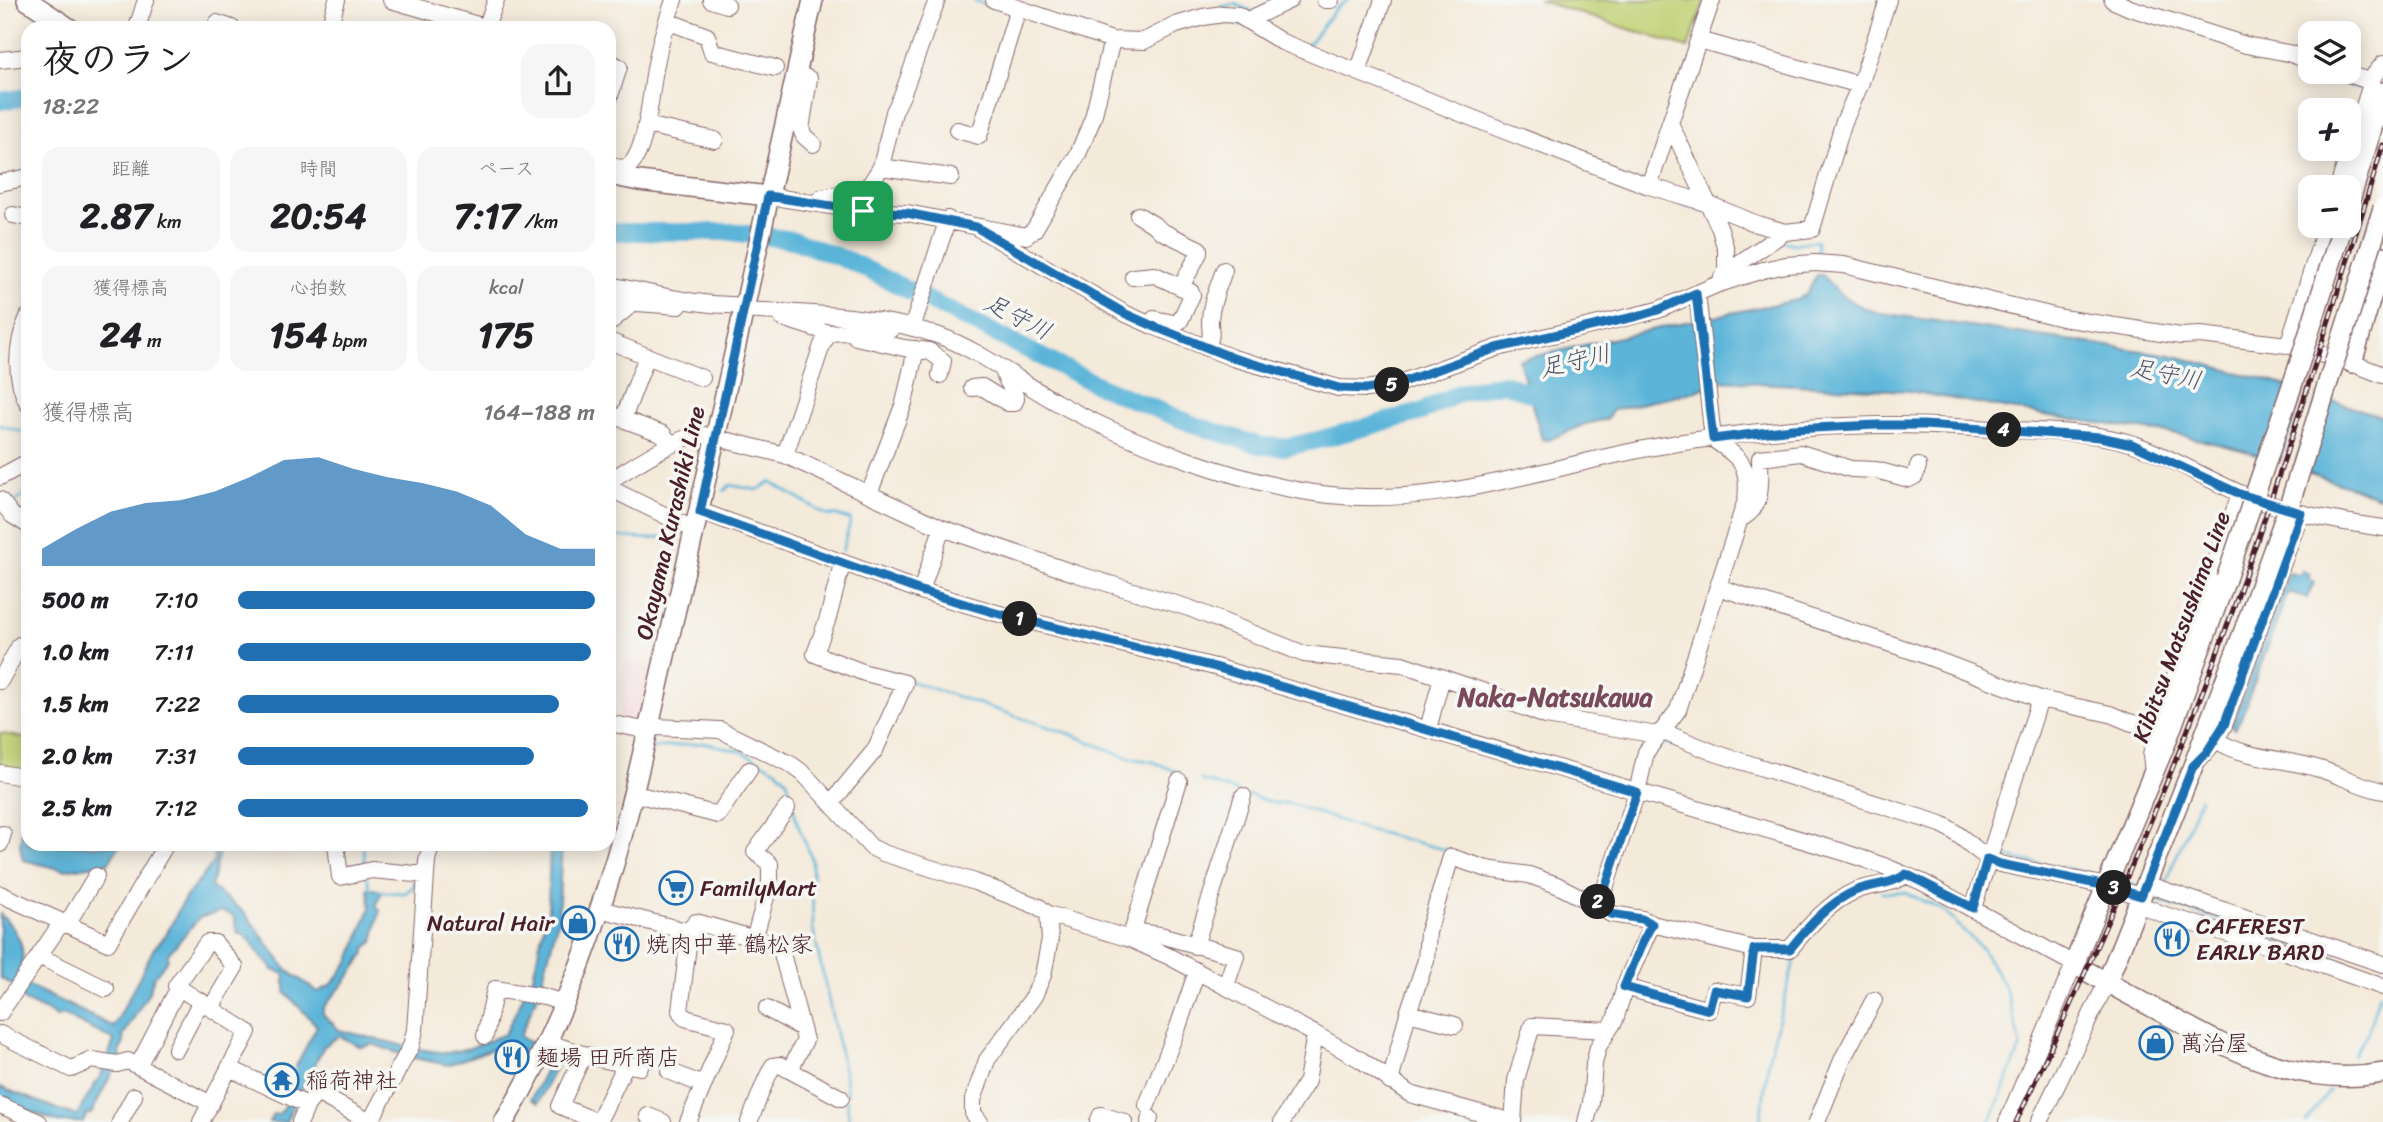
<!DOCTYPE html>
<html lang="ja">
<head>
<meta charset="utf-8">
<style>
  :root { --surface:#fff; --page:#f6f6f6; --text:#202124; --muted:#757577; --accent:#1f6fb2 }
  body { margin:0; font-family:Sriracha,"Klee One",sans-serif; background:var(--page); color:var(--text); height:100vh; display:flex; flex-direction:column; font-size:26px; white-space:nowrap }
  * { box-sizing:border-box; margin:0 }
  p { font-size:23px; color:var(--muted) }
  .icon { flex:none; width:38px; height:38px; fill:none; stroke:currentColor; stroke-width:2; stroke-linecap:round; stroke-linejoin:round }
  .map { position:relative; flex:1; overflow:hidden }
  .details { position:absolute; left:21px; top:21px; width:595px; height:830px; display:flex; flex-direction:column; background:var(--surface); border-radius:21px; box-shadow:0 4px 18px #0003 }
  .details>* { flex:none }
  .fabs { position:absolute; left:2298px; top:21px; display:grid; gap:14px }
  .fabs a { display:grid; place-items:center; width:63px; height:63px; border-radius:14px; background:var(--surface); box-shadow:0 4px 18px #0003; font-size:35px }
  .pin { position:absolute; display:grid; place-items:center; width:60px; height:60px; color:#fff; margin:-30px; border-radius:14px; box-shadow:0 4px 10px #0006 }
  .km { position:absolute; width:35px; height:35px; margin:-18px; border-radius:50%; background:#222; color:#fff; font-size:19px; line-height:35px; text-align:center }
  .round { display:grid; place-items:center; flex:none; width:74px; height:74px; border-radius:21px; background:var(--page) }
  .overview { display:flex; align-items:center; justify-content:space-between; height:119px; padding:0 21px }
  h1 { font-size:38px; font-weight:700; line-height:52px }
  .stats { display:grid; grid-template-columns:repeat(3,1fr); gap:10px; height:119px; padding:7px 21px }
  .stats div { display:grid; align-content:center; border-radius:18px; background:var(--page); text-align:center }
  .stats b { font-size:35px; font-weight:700 }
  .stats small { font-size:19px; font-weight:400 }
  .stats p { font-size:19px }
  .chart { height:196px; padding:14px 21px }
  .chart p { display:flex; justify-content:space-between }
  .chart svg { width:100%; height:126px; margin-top:7px; fill:var(--accent); opacity:.7 }
  ul { padding:0 21px; list-style:none; font-size:23px }
  li { display:grid; grid-template-columns:112px 84px 1fr; align-items:center; height:52px }
  li i { height:18px; border-radius:9px; background:var(--accent) }
  .map>svg:first-child { display:block }
</style>
</head>
<body>
<div class="map">
<svg width="2383" height="1122" viewBox="0 0 2383 1122">
  <rect width="100%" height="100%" fill="#f6f6f2"/>
  <filter id="ink" filterUnits="userSpaceOnUse"><feTurbulence type="fractalNoise" baseFrequency=".0143" numOctaves="2"/><feDisplacementMap in="SourceGraphic" scale="14" xChannelSelector="R" yChannelSelector="G"/><feConvolveMatrix kernelMatrix="1 2 1 2 8 2 1 2 1" color-interpolation-filters="sRGB"/></filter>
  <filter id="wash" filterUnits="userSpaceOnUse"><feTurbulence type="fractalNoise" baseFrequency=".00686" numOctaves="4" result="noise"/><feDisplacementMap in="SourceGraphic" scale="28" xChannelSelector="R" yChannelSelector="G"/><feGaussianBlur stdDeviation="1.57" result="paint"/><feColorMatrix in="noise" values="0 0 0 0 0 0 0 0 0 0 0 0 0 0 0 0 0 1.4 0 .05"/><feComposite in="paint" operator="in"/></filter>
  <g filter="url(#wash)">
    <rect width="100%" height="100%" fill="#f4eada"/>
    <!-- built -->
    <path fill="#f6cfd7" d="M622 662 651 666 637 726 618 721Z"/>
    <!-- green -->
    <path fill="#bfd072" stroke="#84784e" stroke-width="2" d="M1538 0H1705L1688 48Z
      M0 733 28 739 27 774 0 770Z"/>
    <!-- water -->
    <path fill="#5cb5d9" stroke="#536a82" stroke-width="2" d="M1817 275H1823C1838 296 1856 306 1880 313L2171 355 2274 382 2383 417V498L2242 450 2176 434 2049 416 1909 391 1721 381 1696 391 1613 410 1607 419 1585 424 1549 440 1542 439 1519 360 1686 322 1796 300 1806 294Z
      M2302 571 2310 574 2308 579 2314 582 2308 598 2288 592 2241 718 2234 729 2230 725 2235 718 2289 572 2299 576Z
      M28 779V844L102 846 120 844 108 863 64 870 23 860 20 846Z
      M213 844H221L211 887 244 912 287 970 318 992 332 984 350 960 370 908 368 888 382 891 376 905 380 910 373 942 365 948V953L346 981 323 1008V1014L339 1030 417 1049 447 1053 470 1048 505 1034 533 977 546 914 548 913 550 844H562L558 920 540 989 520 1036C532 1047 551 1046 559 1060L538 1103 531 1099 549 1063 523 1052 521 1049 503 1045 448 1065 409 1057 373 1044 361 1047 339 1036 323 1047C322 1053 318 1056 316 1062 307 1083 294 1100 286 1122H269L273 1114 277 1115 283 1110 295 1089 298 1081 295 1068 317 1026 285 992V977L283 973 273 970 270 964C256 957 254 937 237 932L234 916 221 911 199 918 168 954V959L154 977 149 992 123 1036 124 1043 119 1052 121 1055 91 1114H87L83 1122H58L0 1100V1087L76 1116 102 1073 114 1040 63 1015 57 1017C46 1009 33 1007 22 999L21 990 0 978V914C13 926 25 941 22 960 21 967 18 972 18 978L29 986 114 1027 154 948 166 935 185 898 214 862Z"/>
    <!-- pier -->
    <path fill="#f4eada" d="M2305 388 2318 392 2292 470 2279 466Z"/>
    <g fill="none" stroke-linecap="round" stroke-linejoin="round">
      <!-- stream -->
      <path stroke="#5cb5d9" stroke-width="2.5" d="M973 0 992 7
        M1222 7 1234 4 1252 11
        M1218 22H1231L1242 26
        M1071 34 1094 42
        M1307 46 1336 8 1348 0
        M2319 72 2361 90
        M1682 204 1705 212
        M1784 241 1793 244 1817 240 1818 259
        M0 425 28 434
        M724 491 730 485 757 490 771 482 826 515 839 516 851 520 842 551
        M12 505 28 491
        M609 536 649 539 681 535
        M910 681 1073 735 1129 758 1154 762 1181 774
        M1660 745 1666 743 1681 747
        M653 748 705 743 740 751 777 770 787 780 797 822 812 860 813 929 845 1075 847 1095
        M1201 780 1238 792
        M1248 795 1277 804 1288 803 1365 829 1450 851
        M1920 826 1940 832
        M363 844 365 867
        M2002 856 2098 875
        M416 868 421 844
        M367 877 371 891
        M2117 881 2134 886
        M2166 883 2200 798
        M379 892 405 893 413 887V881
        M1882 892 1906 893 1943 910 1982 949 2005 987 2021 1046 1990 1122
        M2157 900 2329 956 2383 977
        M2353 1055 2368 1032 2379 994
        M847 1101 849 1122
        M1760 1122 1770 1052 1797 952
        M2306 1122 2330 1090"/>
      <!-- river -->
      <path stroke="#5cb5d9" stroke-width="18" d="M0 101 28 97
        M609 232H732L793 240 852 262 1102 387 1197 426 1262 446 1286 447 1318 440 1421 412 1459 393 1504 383 1539 397 1548 395"/>
    </g>
  </g>
  <g filter="url(#ink)">
    <g fill="none" stroke-linecap="round" stroke-linejoin="round">
      <defs>
        <path id="minor" d="M391 0 488 28
          M711 0 727 5
          M994 0 1112 40 1144 41 1176 25 1203 17 1223 14 1238 15 1282 42 1505 131 1649 186 1706 203 1757 224 1785 232
          M1325 0H1331
          M1712 0 1670 123 1720 229 1726 250V272L1722 277
          M2112 0 2130 8 2246 45 2288 53 2310 61
          M1248 20 1290 0
          M667 21 707 36 712 52 775 68
          M137 28 146 0
          M215 28 217 23 232 28
          M329 28 337 0
          M486 28 496 0
          M1699 40 1860 85
          M0 60 28 57
          M609 61 619 67 609 99
          M1358 72 1383 0
          M2342 72 2372 82
          M796 73 809 79 801 129 804 136 813 144
          M646 125 715 140
          M957 130 979 136 1018 9
          M609 166C616 167 624 170 630 165 647 149 651 91 655 69 659 46 666 22 674 0
          M881 167 951 177
          M0 183 28 177
          M1649 186 1670 123
          M2338 187 2374 75 2383 64
          M768 196 863 211 907 213 1026 236 1034 230 1078 154 1093 118 1112 40
          M816 203 821 198 862 191 871 183 881 167 894 112 903 93 937 0
          M13 215 28 218
          M1138 215 1156 226 1161 231 1199 249V253L1181 287
          M976 227 1124 313 1153 326 1233 358 1339 388 1367 389 1397 384 1497 348 1658 310 1716 285 1763 270 1786 265 1815 263 1844 265 2062 318 2181 336 2200 335 2288 345 2352 363 2383 375
          M1726 272 1785 232 1812 229 1843 124 1860 85 1888 0
          M1133 277 1155 275 1191 292 1192 295 1180 321 1173 323 1154 319
          M609 285C653 293 699 307 744 305
          M1697 293 1713 439C1741 459 1750 464 1746 500L1678 710 1646 752 1637 792 1606 885 1596 905 1611 914 1642 919 1652 924 1754 949H1790C1807 928 1829 902 1855 891 1873 884 1890 886 1906 875
          M609 301 679 306
          M743 310C808 314 876 314 937 335 980 350 1017 380 1056 402 1129 443 1247 486 1330 495 1440 507 1543 468 1649 448 1725 434 1802 426 1879 425 1924 424 1970 428 2015 430 2054 432 2096 432 2134 444 2171 457 2206 479 2242 494 2287 513 2335 521 2383 528
          M28 317C16 344 14 378 28 404
          M782 318 829 333 890 330
          M609 323 632 304
          M912 328 948 219
          M856 337 904 348 929 351 943 361 940 375
          M609 341 702 378
          M2288 345 2326 226
          M1207 348C1213 332 1210 335 1210 321 1210 304 1219 286 1224 270
          M972 388 982 387 1008 403H1014L1016 399C1014 389 1005 381 1003 370
          M609 414 663 434 671 445
          M623 419 647 356
          M729 441 785 455 942 528 1077 574 1189 608 1304 654 1402 664 1482 691 1546 716 1657 735
          M785 455 822 345 829 333
          M0 477 28 462
          M609 481C629 469 683 432 704 435
          M609 488 695 530
          M869 494 904 403 916 349
          M0 500 12 515 28 525
          M700 511 921 591 996 613 1215 667 1843 852 1884 866 1922 882 2074 964 2007 1122
          M1744 517C1764 505 1760 479 1760 458L1801 453 1851 469 1876 470 1909 479 1915 476 1918 466
          M1718 587 1921 654 2040 699 1973 908
          M921 591 942 528
          M0 681 20 645 28 647
          M2040 699 2110 714 2129 722 2156 729
          M609 723 639 729 656 727 720 730 792 765 804 774 871 847 883 853 975 882 1039 907 1048 914 1130 939 1168 956 1315 1034 1361 1060 1410 1094 1513 1122
          M1428 729 1442 677
          M1661 731 1715 753 1941 824C1963 834 1977 855 2000 864L2107 886 2141 896
          M2216 740C2245 759 2284 758 2316 768 2339 774 2358 786 2383 791
          M2195 764 2216 740 2224 725 2301 513
          M2153 772 2151 756 2156 729 2240 494
          M0 773 28 778
          M632 793 718 815 749 770
          M831 803 875 750 905 683 865 673 815 654 828 618 842 564
          M0 844 3 834
          M336 844 340 877 372 870 426 875
          M2146 884 2383 964
          M0 894 62 922 0 1013
          M2138 904 2165 915 2272 947 2383 987
          M600 909 690 932
          M62 922 108 943 166 844
          M67 924 96 876
          M1132 931 1160 935 1236 956 1226 986
          M754 939 770 883V864L755 852 787 808
          M1130 939 1179 781
          M1195 946 1243 796
          M39 956 106 989
          M1624 987 1709 1010 1714 990 1748 996 1754 949
          M767 1009 802 1028
          M1408 1013 1455 1025
          M0 1034 71 1069 92 1060 117 1064 128 1061 211 1104
          M485 1036 495 989 545 997 563 1003
          M546 1042 595 1058 640 1067
          M176 1049 201 1001
          M584 1054 560 1106 598 1122 626 1064
          M138 1066 179 987
          M229 1068 307 1105 317 1093 370 1122
          M669 1071 703 1085
          M1390 1082 1408 1013 1426 960 1428 932 1451 857 1487 869 1529 875 1557 885 1596 905
          M0 1105 39 1122
          M1147 1105 1178 1027 1197 971
          M648 1116 663 1122
          M120 1122 134 1096
          M201 1122 248 1032 176 986 207 943H215L235 967 211 1008
          M300 1122 307 1105
          M370 1122 411 1046 415 1030 427 861 431 844
          M688 1122 727 1029 685 1018 680 1011 690 929 696 922 780 946 805 1040 790 1070
          M749 1122C758 1102 762 1085 773 1066L780 1065 841 1098
          M980 1122 973 1113V1100L987 1060 1034 996 1043 975 1050 939 1048 914
          M1098 1122 1101 1115 1124 1122
          M1149 1122 1150 1118
          M1282 1122 1307 1081 1315 1034
          M1513 1122 1516 1080 1532 1026 1608 1030
          M1586 1122 1591 1103 1594 1064 1598 1047 1615 1020 1627 980 1652 924
          M1817 1122 1843 1058 1874 1000
          M2039 1122 2107 982"/>
        <path id="major" d="M27 0 69 28
          M609 175 639 181 768 196
          M2348 207 2383 92
          M2352 363 2383 256
          M2226 579 2167 740 2074 964C2105 982 2137 999 2169 1016 2236 1053 2304 1088 2383 1073
          M2107 982 2193 766 2246 625
          M504 1122C544 1055 576 982 600 908 631 818 649 722 671 630 721 420 765 210 813 0"/>
      </defs>
      <!-- minor casing -->
      <use href="#minor" stroke="#866668" stroke-width="18"/>
      <!-- major casing -->
      <use href="#major" stroke="#866668" stroke-width="22"/>
      <!-- minor -->
      <use href="#minor" stroke="#fff" stroke-width="16"/>
      <!-- major -->
      <use href="#major" stroke="#fff" stroke-width="19"/>
      <defs>
        <path id="rail" d="M2016 1122C2096 953 2171 783 2234 607 2288 454 2336 300 2383 145"/>
      </defs>
      <!-- rail casing -->
      <use href="#rail" stroke="#4a1f2b" stroke-width="5"/>
      <!-- rail -->
      <use href="#rail" stroke="#f6f6f2" stroke-width="2.5" stroke-dasharray="8" stroke-linecap="butt"/>
      <defs>
        <path id="major-bridge" d="M2226 579 2297 371 2342 228
          M2246 625 2289 506 2383 208"/>
      </defs>
      <!-- major-bridge casing -->
      <use href="#major-bridge" stroke="#866668" stroke-width="22" stroke-linecap="butt"/>
      <!-- major-bridge -->
      <use href="#major-bridge" stroke="#fff" stroke-width="19"/>
    </g>
  </g>
  <g fill="none" stroke-linecap="round" stroke-linejoin="round" filter="url(#ink)">
    <defs>
      <path id="route" d="M768 196 863 211 907 213 976 227 1124 313 1153 326 1233 358 1339 388 1367 389 1397 384 1497 348 1638 316 1658 310 1696 293 1713 439 1792 429 1877 425H1924L2100 437 2132 444 2240 494 2301 513 2224 725 2207 752 2193 766 2141 896 2107 886 2000 864 1987 859 1973 908 1906 874C1890 886 1873 883 1855 891 1829 902 1807 928 1790 949H1754L1748 996 1714 990 1709 1010 1624 987 1643 941 1652 924 1642 919 1611 914 1596 905 1606 885 1637 792 1215 667 996 613 921 591 700 512Z"/>
    </defs>
    <!-- route casing -->
    <use href="#route" stroke="#fff" stroke-width="14"/>
    <!-- route -->
    <use href="#route" stroke="#1f6fb2" stroke-width="9"/>
  </g>
  <!-- icons -->
  <defs>
    <symbol id="supermarket-ring" viewBox="-11 -11 22 22"><circle r="9.5" fill="#f6f6f2" stroke="#1f6fb2" stroke-width="1.5"/><path d="M-6-5.5h2.5l.6 2H6L4.5 2H-2.5L-4.4-4H-6ZM-1.5 3.2a1.3 1.3 0 1 0 .1 0ZM3 3.2a1.3 1.3 0 1 0 .1 0Z" fill="#1f6fb2"/></symbol>
    <symbol id="shop-ring" viewBox="-11 -11 22 22"><circle r="9.5" fill="#f6f6f2" stroke="#1f6fb2" stroke-width="1.5"/><path d="M-5-2.5h2.3a2.7 3.5 0 0 1 5.4 0H5L5.5 6h-11ZM-1.5-2.5h3a1.5 2.3 0 0 0-3 0Z" fill="#1f6fb2"/></symbol>
    <symbol id="restaurant-ring" viewBox="-11 -11 22 22"><circle r="9.5" fill="#f6f6f2" stroke="#1f6fb2" stroke-width="1.5"/><path d="M-5-6h1v4h1v-4h1v4h1v-4h1v5L-1.5 .5V6h-2V.5L-5-1ZM5-6V6H3V1.5H1.5Q1.5-4 5-6Z" fill="#1f6fb2"/></symbol>
    <symbol id="temple-ring" viewBox="-11 -11 22 22"><circle r="9.5" fill="#f6f6f2" stroke="#1f6fb2" stroke-width="1.5"/><path d="M0-6L5-2H3V0L6.5 2.5H4V6H1.5V3h-3V6H-4V2.5H-6.5L-3 0V-2H-5Z" fill="#1f6fb2"/></symbol>
  </defs>
  <g fill-rule="evenodd">
    <use href="#supermarket-ring" x="657" y="869" width="38" height="38"/>
    <use href="#shop-ring" x="559" y="904" width="38" height="38"/>
    <use href="#restaurant-ring" x="2153" y="920" width="38" height="38"/>
    <use href="#restaurant-ring" x="603" y="925" width="38" height="38"/>
    <use href="#shop-ring" x="2137" y="1024" width="38" height="38"/>
    <use href="#restaurant-ring" x="493" y="1038" width="38" height="38"/>
    <use href="#temple-ring" x="263" y="1061" width="38" height="38"/>
  </g>
  <g text-anchor="middle" stroke-width="7" stroke-linejoin="round" paint-order="stroke">
    <!-- street labels -->
    <g font-size="23" fill="#4a1f2b" stroke="#f6f6f2">
      <text transform="translate(670 523) rotate(-77)" y="8">Okayama Kurashiki Line</text>
      <text transform="translate(2181 627) rotate(-70)" y="8">Kibitsu Matsushima Line</text>
    </g>
    <!-- poi labels -->
    <g font-size="23" fill="#4a1f2b" stroke="#f6f6f2" text-anchor="start">
      <text x="700" y="896">FamilyMart</text>
      <text x="554" y="931" text-anchor="end">Natural Hair</text>
      <text x="2196" y="934">CAFEREST<tspan x="2196" dy="26">EARLY BARD</tspan></text>
      <text x="646" y="952">焼肉中華 鶴松家</text>
      <text x="2180" y="1051">萬治屋</text>
      <text x="536" y="1065">麺場 田所商店</text>
      <text x="306" y="1088">稲荷神社</text>
    </g>
    <!-- water labels -->
    <g font-size="24" font-style="italic" fill="#505468" stroke="#f6f6f2">
      <text transform="translate(1018 317) rotate(27)" y="8">足守川</text>
      <text transform="translate(1575 361) rotate(-13)" y="8">足守川</text>
      <text transform="translate(2166 374) rotate(11)" y="8">足守川</text>
    </g>
    <!-- quarter labels -->
    <g font-size="26" font-weight="bold" fill="#7b495c" stroke="#f6f6f2">
      <text x="1555" y="706">Naka-Natsukawa</text>
    </g>
  </g>
</svg>
<div class="fabs">
<a><svg class="icon" aria-label="layers" viewBox="0 0 24 24"><path d="M12 4l9 5-9 5-9-5zM3 14l9 5 9-5"/></svg></a>
<a>+</a>
<a>−</a>
</div>
<div class="pin" style="left:863px;top:211px;background:#1e9e55"><svg class="icon" aria-label="arrive" viewBox="0 0 24 24"><path d="M6 21V4h12l-3 4 3 4H6"/></svg></div>
<b class="km" style="left:1020px;top:619px">1</b>
<b class="km" style="left:1598px;top:902px">2</b>
<b class="km" style="left:2114px;top:888px">3</b>
<b class="km" style="left:2004px;top:430px">4</b>
<b class="km" style="left:1392px;top:385px">5</b>
<section class="details">
<div class="overview"><div><h1>夜のラン</h1><p>18:22</p></div><a class="round"><svg class="icon" aria-label="share" viewBox="0 0 24 24"><path d="M12 15V3M7 8l5-5 5 5M5 13v7h14v-7"/></svg></a></div>
<div class="stats">
<div><p>距離</p><b>2.87<small> km</small></b></div>
<div><p>時間</p><b>20:54</b></div>
<div><p>ペース</p><b>7:17<small> /km</small></b></div>
</div>
<div class="stats">
<div><p>獲得標高</p><b>24<small> m</small></b></div>
<div><p>心拍数</p><b>154<small> bpm</small></b></div>
<div><p>kcal</p><b>175</b></div>
</div>
<div class="chart"><p><span>獲得標高</span>164–188 m</p>
<svg viewBox="0 0 160 44" preserveAspectRatio="none"><path d="M0 44V38L10 31L20 25L30 22L40 21L50 18L60 13L70 7L80 6L90 10L100 13L110 15L120 18L130 23L140 33L150 38L160 38V44z"/></svg>
</div>
<ul>
<li><b>500 m</b>7:10<i style="width:100%"></i></li>
<li><b>1.0 km</b>7:11<i style="width:99%"></i></li>
<li><b>1.5 km</b>7:22<i style="width:90%"></i></li>
<li><b>2.0 km</b>7:31<i style="width:83%"></i></li>
<li><b>2.5 km</b>7:12<i style="width:98%"></i></li>
</ul>
</section>
</div>
</body>
</html>
